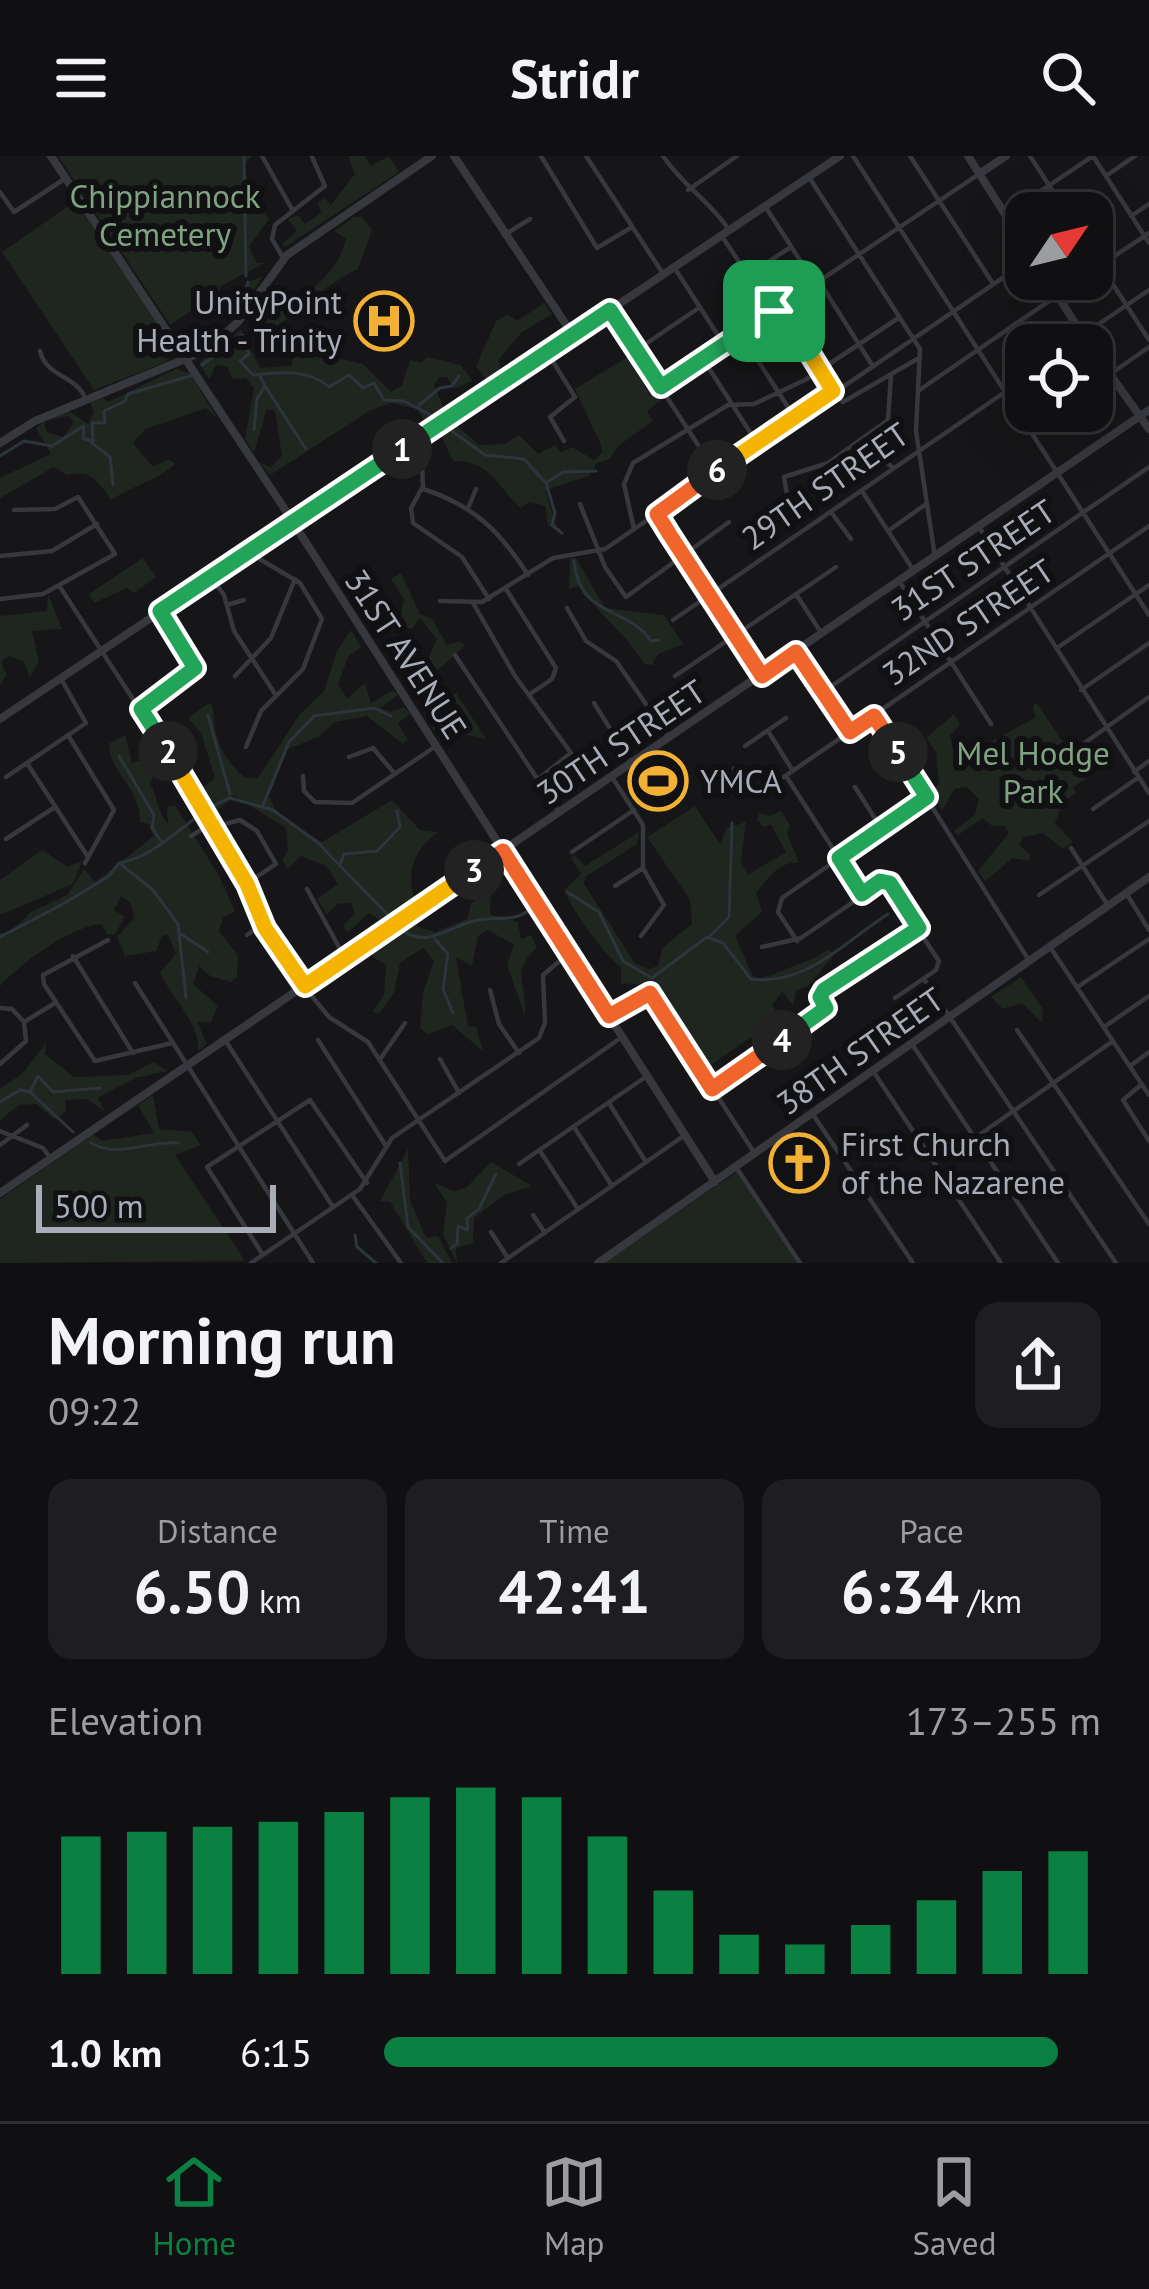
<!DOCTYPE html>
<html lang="en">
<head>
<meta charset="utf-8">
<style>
  :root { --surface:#101012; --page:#1e1e20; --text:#f1f3f6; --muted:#9c9d9f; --line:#303032; --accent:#0b8043 }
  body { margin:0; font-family:"PT Sans",sans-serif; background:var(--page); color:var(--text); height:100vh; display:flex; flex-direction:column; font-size:45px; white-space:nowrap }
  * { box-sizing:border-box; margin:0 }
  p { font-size:39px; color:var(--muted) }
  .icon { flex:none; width:66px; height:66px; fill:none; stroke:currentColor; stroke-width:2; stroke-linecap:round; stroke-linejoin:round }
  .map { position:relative; height:1107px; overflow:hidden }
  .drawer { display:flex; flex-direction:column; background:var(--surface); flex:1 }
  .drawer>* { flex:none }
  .needle { width:78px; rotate:55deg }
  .buttons { position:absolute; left:1005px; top:36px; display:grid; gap:24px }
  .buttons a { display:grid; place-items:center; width:108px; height:108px; border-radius:24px; background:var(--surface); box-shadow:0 12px 48px #0002,0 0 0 3px var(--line); font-size:60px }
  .scale { position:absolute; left:36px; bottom:30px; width:240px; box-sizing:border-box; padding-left:12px; border:6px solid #a8adb8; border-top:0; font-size:33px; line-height:42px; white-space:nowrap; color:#a8adb8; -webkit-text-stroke:9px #111113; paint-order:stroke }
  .pin { position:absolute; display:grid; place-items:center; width:102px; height:102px; color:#fff; margin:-51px; border-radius:24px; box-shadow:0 6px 18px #0006 }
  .km { position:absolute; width:60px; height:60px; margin:-30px; border-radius:50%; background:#222; color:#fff; font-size:33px; line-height:60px; text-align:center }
  .round { display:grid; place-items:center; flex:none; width:126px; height:126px; border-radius:24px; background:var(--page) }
  .headline { display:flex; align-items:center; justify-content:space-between; height:204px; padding:0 48px }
  h1 { font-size:66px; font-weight:800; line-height:90px }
  .metrics { display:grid; grid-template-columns:repeat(3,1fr); gap:18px; height:204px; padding:12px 48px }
  .metrics div { display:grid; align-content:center; border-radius:24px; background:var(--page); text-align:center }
  .metrics b { font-size:60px; font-weight:800 }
  .metrics small { font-size:33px; font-weight:400 }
  .metrics p { font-size:33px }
  .chart { height:336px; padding:24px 48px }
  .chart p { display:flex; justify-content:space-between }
  .chart svg { width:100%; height:216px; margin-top:12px; stroke:var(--accent); stroke-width:6 }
  ul { padding:0 48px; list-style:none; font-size:39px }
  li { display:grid; grid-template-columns:192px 144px 1fr; align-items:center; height:90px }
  li i { height:30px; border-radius:15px; background:var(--accent) }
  header { display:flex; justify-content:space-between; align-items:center; height:156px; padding:0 48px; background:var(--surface); font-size:54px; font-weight:800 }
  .dock { display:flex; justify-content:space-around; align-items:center; height:168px; border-top:3px solid var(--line); background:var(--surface); font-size:33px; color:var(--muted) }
  .dock a { display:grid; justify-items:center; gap:6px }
  .dock .active { color:var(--accent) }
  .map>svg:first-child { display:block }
</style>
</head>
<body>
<header><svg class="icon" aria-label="menu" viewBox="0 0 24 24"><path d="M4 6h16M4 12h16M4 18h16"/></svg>Stridr<svg class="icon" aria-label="search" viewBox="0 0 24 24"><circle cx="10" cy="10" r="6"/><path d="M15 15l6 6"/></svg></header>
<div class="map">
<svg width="1149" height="1107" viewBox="0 0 1149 1107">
  <rect width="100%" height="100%" fill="#161618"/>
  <!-- green -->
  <path fill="#1e261f" d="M58 0H252L244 8 250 34 269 63 249 91 257 107 267 106 219 131 225 145 240 146 246 127 263 120 238 157 205 145 170 169Z
    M348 0H365L371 10 389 0 399 16 285 91 282 88 297 75 288 63 298 59 305 68 321 57 318 46 324 42 331 49 355 18Z
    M77 44 174 192 166 206 94 234 2 96Z
    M354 61H362L372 74 358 113C338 120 295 158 272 174L268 186 363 208 391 236 402 229 410 204 421 207 427 201 461 209 472 225 454 233 447 221H440L434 228 446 258 426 267 417 253 391 247 371 254 270 319 259 306 271 311 282 300 275 255 267 253 254 297 245 283 254 232 246 222 233 223 227 211 216 209 209 223 199 207 241 174 260 212 291 210 294 198 265 192 253 168C289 151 336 126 346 83L334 75Z
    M544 147 552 158 521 177 499 203 500 215 488 226 476 210 496 165 507 159 517 165Z
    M634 197 664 242 647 255 653 265 618 290 610 303 597 307 589 320 545 334 558 376 548 369 545 350 530 346 520 352C498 330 488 303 453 305L439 276 454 267 479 289 505 288 519 279 538 298 555 289 561 296 573 291 593 304 602 297 601 289 575 233Z
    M176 213 190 217 217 262 206 252 146 273 133 287 153 311 169 303 175 308C159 323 131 331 111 344 98 325 91 313 67 319L54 311 0 342V322L51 298 36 272 44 266 47 276 63 281 74 266 68 260 49 264 69 255 88 268 94 255 90 247 103 242 108 246Z
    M143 402 156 421 134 437 127 432 94 447 89 438Z
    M570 402H576L605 452 664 459 683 488 658 498 652 509 644 508C626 476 598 461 581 429L569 433Z
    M401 417 420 458 432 463 447 489 460 485 465 490 411 538 404 528 424 512 437 483 420 462 412 473 398 469 404 444 391 423Z
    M48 438 62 473 32 475 39 506 30 521 24 506 9 500 1 506 7 519 0 529V460L47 455Z
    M351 474 361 491 348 501 338 528 347 543 365 527 371 547 393 534 398 539 380 552 391 556 404 551 410 558 398 567 408 584 403 588 367 560 335 566 318 581 288 593 269 640 278 660 322 686 392 644 420 674 438 676C413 696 406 713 415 745L382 766 369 757 348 776 343 770 355 757 351 747H338L327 759 317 743 338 728 326 710 301 700 288 713 282 705 288 694 286 672 234 640 210 661 198 635 215 622 201 577 188 562 209 547 213 550C213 581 222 602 245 622H258L300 558 324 535 337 495Z
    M456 537 486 583 457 577 440 585 423 556Z
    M1037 547 1087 622 1073 631 1076 637 1063 646 1055 667 1073 686 1063 693 1043 677 1024 681 1019 689 1030 698 1029 705 1013 702 985 725 978 715 1009 677 1004 670H992L983 662 958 679 954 675 975 659 979 643 967 631 954 633 942 655 931 636 939 628 936 596 926 582 954 558 960 568 950 580 952 590 973 595 1035 562 1033 549Z
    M125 579 132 607 144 603 156 617 150 627C158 641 157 656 168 668L167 651 175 649 218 718 235 755 223 762 219 775 238 799 237 821 231 826 210 820 199 810 193 828 218 850 211 866H197L207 888 198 895C200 866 171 842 160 816L176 798 168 779 162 780 156 795 125 800 117 781 134 762 131 747 121 740 114 754 125 761 115 778 108 779 101 768C70 771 21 807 0 830V776L6 780 31 756 67 739 84 713 95 726 154 680 149 668 140 666C140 629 110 619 109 588Z
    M695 650 720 688 727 672 746 666 741 705 748 719 786 696 771 669 763 671 757 663 759 656 768 660 781 655 790 669 787 677 799 707C780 704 767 723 756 737L762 756 735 780 755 825 812 803 829 793 834 799 808 830 796 835 793 849 782 836 772 849 780 861 705 913C687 886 658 817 621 829V811C604 799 571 753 564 734L581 718 571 702 575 699 585 710 639 676 637 688 585 721 584 728 635 807 649 813 658 810 662 792 692 768 690 744 647 681Z
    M42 694 68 711 82 705 73 728 0 759V724Z
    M492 714 490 758 518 766 521 783 531 779 537 791C509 820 527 822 525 860L507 809 514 788 487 774 478 780 472 810 456 801 468 871H476L483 895 452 869 428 878 420 872 423 836 434 805 423 792 400 807 394 837 378 859 373 855 384 839 386 809 373 801 371 791 407 767 435 776 467 763 471 748 484 736 485 719Z
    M1021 821 1043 853 1042 867 1022 847 1003 853 991 841Z
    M46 887 45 898 74 921 128 919 153 906 168 915 135 922 98 942 105 956 87 943 65 944 66 955 55 964 37 948 19 949 0 964V933L22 918Z
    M153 939 159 973 192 976 201 989 175 999 245 1105 0 1107V1043L94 978 102 985 154 977 138 949Z
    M408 993 410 1044 426 1082 438 1080 452 1107H427L390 1046 380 1045Z
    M491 1006 532 1030 504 1039 474 1062 473 1087 456 1092 457 1107 443 1078 447 1046 434 1027 453 1035 466 1032Z
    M737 1016 797 1107H604Z"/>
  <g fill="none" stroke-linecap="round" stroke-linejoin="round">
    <!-- stream -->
    <path stroke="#2c353c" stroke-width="3" d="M244 0 246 120
      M241 153 248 126
      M202 209 242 179 249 198 240 205 253 219C280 216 309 213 329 231L349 219 363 232 374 227 384 244 404 245 438 263
      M265 230 306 293
      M419 249 440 232 452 230 459 220
      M445 270 485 299 524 303 546 327 563 316 596 315
      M254 274 257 243 265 230 260 220
      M92 287 110 301 113 329
      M0 300 24 285 52 290 84 270 83 282 93 286 92 267H105L104 255 125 245 128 238 190 220
      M546 327 555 357 552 369 562 377
      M574 405C580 463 625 448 651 485L659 484
      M208 559 230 638
      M119 600 154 659 152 672 161 685
      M263 649 289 586 314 560 374 552 391 560
      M122 709 153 734 178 768 186 842
      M340 709 344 698 377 695 400 671 397 655
      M567 736 599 756 623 805 652 822 707 781 723 787 751 823C807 830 844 786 888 758
      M399 772C425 794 446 772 474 765 496 759 511 768 531 753
      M181 778 208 796
      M711 779 729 761 732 667
      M0 781 65 747 109 720 119 707C160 701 190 657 230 642L273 654 317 686 393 764
      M435 783 448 798 443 833 453 857
      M30 936 38 920 53 936 100 932
      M0 946 20 934 30 936 73 976
      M91 987C117 1003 150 984 179 987
      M400 1007 408 1071 443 1107
      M355 1079 357 1091 376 1107
      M451 1092 457 1088 458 1070 468 1074 467 1062 479 1053 496 1018"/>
    <!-- minor -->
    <path stroke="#37383d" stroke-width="4.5" d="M262 0 293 55
      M541 0 597 92 632 71
      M586 0 662 116
      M663 0C683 30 710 45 729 74
      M853 0 1149 459
      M910 0 992 126
      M1030 0 1067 57
      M1093 0 1149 87
      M1106 20 1135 0
      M809 21 920 193 916 275 935 401
      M688 34 737 0
      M0 36 14 56 63 24
      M765 50 814 126
      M1008 57 1093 0
      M1131 60 1149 48
      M504 79 530 63
      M723 82 748 119 791 91
      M1092 96 1149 184
      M282 100 272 83 275 69 325 30 312 1
      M674 111 723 187
      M1092 115 1149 77
      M819 125 872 209
      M610 154 715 315
      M774 155 796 175 843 246 919 202
      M741 178 793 259
      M1084 178 1149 134
      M637 194 700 151
      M40 195C47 223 77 218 86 244
      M547 196 575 241 550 261 564 285
      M703 203 757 287
      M1109 219 1149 191
      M661 231 979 18
      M918 235 1081 123
      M862 283 893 312
      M412 286 422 307 423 333C473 349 500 375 528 419
      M422 332 411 352 413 367 462 401 489 443
      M862 335 914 415
      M787 339 784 321 828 307 888 264 891 219
      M580 348 605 411 626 441 729 366
      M469 350 476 333
      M831 356 851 383
      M657 358 761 519
      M979 371 1149 637
      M634 373 624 328 633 307 728 249 754 248 805 224 900 161
      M888 375 926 348
      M0 400 52 395 97 368
      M211 421 224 439 234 475 275 538
      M899 425 991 568
      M60 431 198 643 265 771 301 827 329 861 368 886 445 1005 622 881
      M506 433 556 512 552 523 530 538
      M796 438 822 478
      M0 443 43 438 115 398 78 341 55 353 14 354
      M440 445 482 446 553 402 605 393 1026 106
      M473 447 515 520 571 597 538 623
      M227 449 244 444
      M567 452 586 485 616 505 669 581
      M673 464 1005 236
      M1057 492 1149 429
      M796 496 850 576
      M455 499 558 654
      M235 520 271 482 295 423
      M675 520 836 411
      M1081 534 1149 487
      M823 536 1149 311
      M594 547 632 608
      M141 553 195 513 160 455
      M874 559 1028 803
      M768 575 793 615
      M68 579 114 654 85 707
      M745 590 786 562
      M246 591 261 555 303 513 322 463 300 427 248 396
      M1069 598 1149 541
      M349 601 373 592 395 618
      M27 607 88 701
      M734 613 751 638H759L1149 370
      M1134 616 1149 605
      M303 620 304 635 315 646 352 647 436 590
      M786 620 861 736
      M6 621 86 567 60 521
      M612 621 643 669V712
      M855 631 881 672
      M1093 653 1139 621
      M210 672 240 664 257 675 276 708 246 728
      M191 680 209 669
      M6 683 55 651
      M1071 692 1107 748
      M572 696 634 654
      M615 730 643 712
      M307 733 345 802
      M1126 737 1149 774
      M1039 739 1149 665
      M247 779 263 768
      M641 780 664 749 643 712
      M108 784 43 819 44 828 95 905 172 887
      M797 785 778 756 782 742 927 641
      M762 791 801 782 885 724 939 805 936 814 895 842
      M1050 791 1149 939
      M73 800 133 897
      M924 823 1116 1107
      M135 827 313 1107
      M1079 830 1149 783
      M490 834 499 868 519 897
      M0 852 12 853 24 866
      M830 857 822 836 919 772
      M609 860 643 837 652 839 755 998
      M24 866 55 847
      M1104 871 1149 840
      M1017 874 1149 1068
      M225 884 333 1051
      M318 884 386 990
      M912 888 1058 1107
      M381 902 405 867
      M440 903 459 937
      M0 908 26 885 24 866
      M1130 910 1149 896
      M873 915 1001 1107
      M1142 928 1123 944 1149 985
      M714 932 827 852
      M609 947 646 1006
      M812 957 913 1107
      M574 971 612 1030
      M0 975 43 992 51 1003
      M975 982 1113 885
      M0 989 27 969
      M540 995 578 1053
      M519 1008 647 920
      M736 1011 800 1107
      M352 1039 401 1107
      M533 1059 545 1077
      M491 1076 508 1102
      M263 1099 207 1011 310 944 367 1027
      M251 1107 360 1033 392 982 539 882 545 867 543 819 569 797
      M501 1107 685 979"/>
    <!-- tertiary -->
    <path stroke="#37383d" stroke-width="8" d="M51 0 282 349 715 1026
      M454 0 573 179
      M968 0 1026 91
      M979 18 1006 0
      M1047 123 1089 189
      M1092 193 1149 273
      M0 287 35 265 207 194 239 165 287 99 432 0
      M0 563 840 0
      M0 1037 1149 254
      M598 1107 1149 721"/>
  </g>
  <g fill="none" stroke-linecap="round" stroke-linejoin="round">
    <defs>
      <path id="split-1" d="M402 293 610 154 661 231 774 155"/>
      <path id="split-2" d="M168 595 141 553 195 512 160 455 402 293"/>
      <path id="split-3" d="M168 595 247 728 265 772 305 830 474 714"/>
      <path id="split-4" d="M474 714 503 695 609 860 650 837 712 933 782 884"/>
      <path id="split-5" d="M782 884 826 852 820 841 824 834 919 772 890 727 880 725 862 738 839 702 927 641 898 596"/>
      <path id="split-6" d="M717 314 657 358 670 379 762 520 796 496 850 576 874 560 898 596"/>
      <path id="split-7" d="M717 314 833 235 796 175 774 155"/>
    </defs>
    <!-- split-1 casing -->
    <use href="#split-1" stroke="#fff" stroke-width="24"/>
    <!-- split-2 casing -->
    <use href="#split-2" stroke="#fff" stroke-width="24"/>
    <!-- split-3 casing -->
    <use href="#split-3" stroke="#fff" stroke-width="24"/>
    <!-- split-4 casing -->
    <use href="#split-4" stroke="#fff" stroke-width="24"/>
    <!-- split-5 casing -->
    <use href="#split-5" stroke="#fff" stroke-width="24"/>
    <!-- split-6 casing -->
    <use href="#split-6" stroke="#fff" stroke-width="24"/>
    <!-- split-7 casing -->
    <use href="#split-7" stroke="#fff" stroke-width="24"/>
    <!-- split-1 -->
    <use href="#split-1" stroke="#22a559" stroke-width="15"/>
    <!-- split-2 -->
    <use href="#split-2" stroke="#22a559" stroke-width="15"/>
    <!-- split-3 -->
    <use href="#split-3" stroke="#f5b400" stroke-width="15"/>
    <!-- split-4 -->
    <use href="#split-4" stroke="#f0652b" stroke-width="15"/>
    <!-- split-5 -->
    <use href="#split-5" stroke="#22a559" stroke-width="15"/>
    <!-- split-6 -->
    <use href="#split-6" stroke="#f0652b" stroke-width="15"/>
    <!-- split-7 -->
    <use href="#split-7" stroke="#f5b400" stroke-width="15"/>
  </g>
  <!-- icons -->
  <defs>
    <symbol id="hospital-ring" viewBox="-11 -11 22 22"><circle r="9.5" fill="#111113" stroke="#f2b134" stroke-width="1.5"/><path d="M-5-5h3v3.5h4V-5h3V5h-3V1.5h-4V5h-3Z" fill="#f2b134"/></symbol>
    <symbol id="stadium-ring" viewBox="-11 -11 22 22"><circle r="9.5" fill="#111113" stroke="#f2b134" stroke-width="1.5"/><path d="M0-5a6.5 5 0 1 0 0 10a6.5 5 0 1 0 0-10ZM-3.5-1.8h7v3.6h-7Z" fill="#f2b134"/></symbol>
    <symbol id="church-ring" viewBox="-11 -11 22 22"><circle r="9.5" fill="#111113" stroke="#f2b134" stroke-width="1.5"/><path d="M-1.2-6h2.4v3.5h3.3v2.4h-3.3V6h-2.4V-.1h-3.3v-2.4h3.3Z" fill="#f2b134"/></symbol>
  </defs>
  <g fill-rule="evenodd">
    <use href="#hospital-ring" x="351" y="132" width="66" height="66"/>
    <use href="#stadium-ring" x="625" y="592" width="66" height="66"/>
    <use href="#church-ring" x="766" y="974" width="66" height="66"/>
  </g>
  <g text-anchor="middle" stroke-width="12" stroke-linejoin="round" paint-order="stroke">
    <!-- park labels -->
    <g font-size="33" fill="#7fa381" stroke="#111113">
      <text x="165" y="52">Chippiannock<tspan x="165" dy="38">Cemetery</tspan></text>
      <text x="1033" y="609">Mel Hodge<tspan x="1033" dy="38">Park</tspan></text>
    </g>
    <!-- poi labels -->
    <g font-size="33" fill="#a8adb8" stroke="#111113" text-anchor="start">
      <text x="342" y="158" text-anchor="end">UnityPoint<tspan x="342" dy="38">Health - Trinity</tspan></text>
      <text x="700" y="637">YMCA</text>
      <text x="841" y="1000">First Church<tspan x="841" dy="38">of the Nazarene</tspan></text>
    </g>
    <!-- street labels -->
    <g font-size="33" fill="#a8adb8" stroke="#111113">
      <text transform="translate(825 330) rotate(-35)" y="12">29TH STREET</text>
      <text transform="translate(973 404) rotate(-34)" y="12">31ST STREET</text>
      <text transform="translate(968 466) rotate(-34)" y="12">32ND STREET</text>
      <text transform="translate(406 498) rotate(57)" y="12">31ST AVENUE</text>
      <text transform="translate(621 586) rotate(-34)" y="12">30TH STREET</text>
      <text transform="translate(860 895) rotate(-35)" y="12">38TH STREET</text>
    </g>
  </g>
</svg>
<div class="buttons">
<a><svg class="needle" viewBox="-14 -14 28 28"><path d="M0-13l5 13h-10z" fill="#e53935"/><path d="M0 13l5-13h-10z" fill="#9c9d9f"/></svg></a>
<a><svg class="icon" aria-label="locate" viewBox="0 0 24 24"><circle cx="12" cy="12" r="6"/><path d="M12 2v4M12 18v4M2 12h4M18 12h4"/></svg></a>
</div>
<div class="scale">500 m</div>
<div class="pin" style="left:774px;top:155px;background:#1e9e55"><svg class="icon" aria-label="arrive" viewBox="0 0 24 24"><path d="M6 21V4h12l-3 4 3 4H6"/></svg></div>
<b class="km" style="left:402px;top:293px">1</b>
<b class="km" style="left:168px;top:595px">2</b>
<b class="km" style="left:474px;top:714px">3</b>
<b class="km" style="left:782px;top:884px">4</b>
<b class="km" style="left:898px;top:596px">5</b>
<b class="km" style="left:717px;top:314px">6</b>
</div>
<section class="drawer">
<div class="headline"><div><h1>Morning run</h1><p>09:22</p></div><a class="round"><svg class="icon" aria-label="share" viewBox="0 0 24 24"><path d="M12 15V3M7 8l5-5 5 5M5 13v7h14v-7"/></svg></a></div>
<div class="metrics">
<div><p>Distance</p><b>6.50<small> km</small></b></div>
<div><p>Time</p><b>42:41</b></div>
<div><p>Pace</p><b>6:34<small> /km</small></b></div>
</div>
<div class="chart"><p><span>Elevation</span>173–255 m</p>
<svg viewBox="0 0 160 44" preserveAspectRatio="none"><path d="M5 44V16M15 44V15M25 44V14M35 44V13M45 44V11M55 44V8M65 44V6M75 44V8M85 44V16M95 44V27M105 44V36M115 44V38M125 44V34M135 44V29M145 44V23M155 44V19"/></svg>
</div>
<ul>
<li><b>1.0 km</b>6:15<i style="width:94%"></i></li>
</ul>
</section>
<nav class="dock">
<a class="active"><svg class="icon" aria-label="home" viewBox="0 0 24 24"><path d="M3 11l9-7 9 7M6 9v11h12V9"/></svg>Home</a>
<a><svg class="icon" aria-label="map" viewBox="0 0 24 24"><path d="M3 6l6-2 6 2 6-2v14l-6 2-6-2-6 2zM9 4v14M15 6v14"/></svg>Map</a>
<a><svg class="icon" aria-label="saved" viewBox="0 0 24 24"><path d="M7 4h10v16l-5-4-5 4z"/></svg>Saved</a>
</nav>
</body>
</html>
